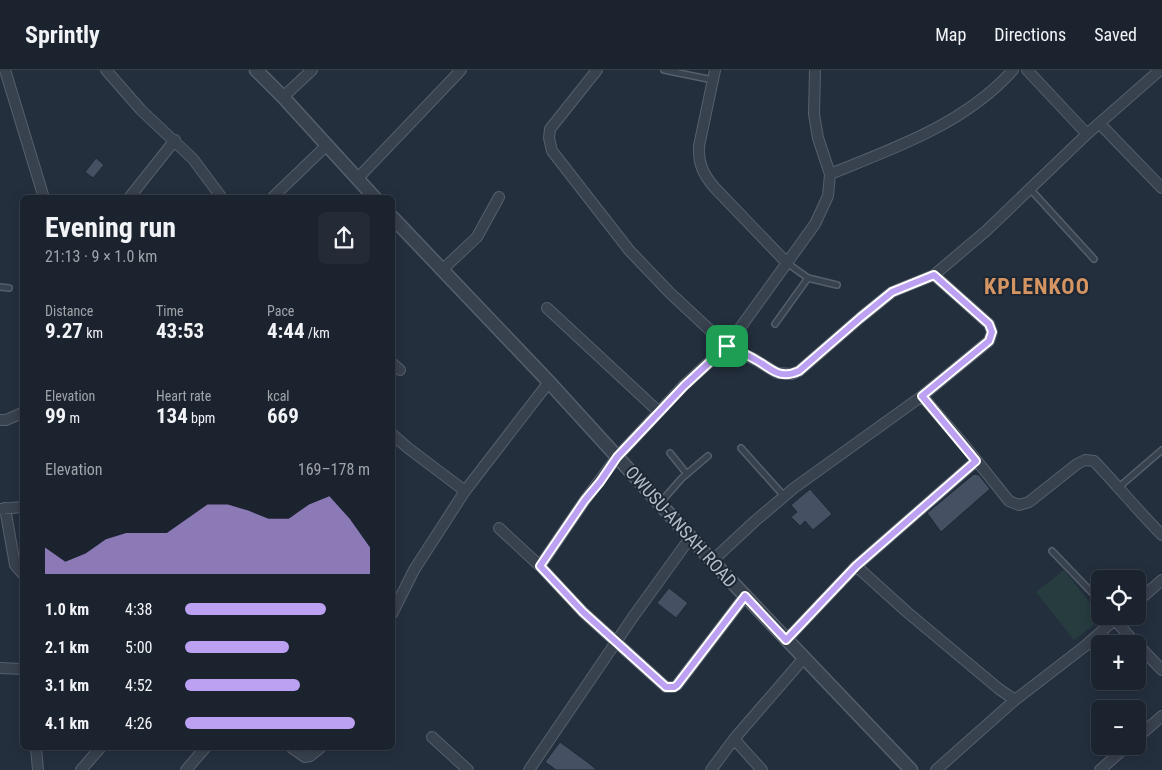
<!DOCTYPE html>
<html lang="en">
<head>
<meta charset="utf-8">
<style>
  :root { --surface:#1b232e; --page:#242b36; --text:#f1f3f6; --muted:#a0a4aa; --line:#39404a; --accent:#bca0f2 }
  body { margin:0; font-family:"Roboto Condensed",sans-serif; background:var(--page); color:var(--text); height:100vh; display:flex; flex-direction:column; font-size:19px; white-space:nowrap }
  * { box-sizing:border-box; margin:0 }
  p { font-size:16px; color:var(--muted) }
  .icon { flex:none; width:28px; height:28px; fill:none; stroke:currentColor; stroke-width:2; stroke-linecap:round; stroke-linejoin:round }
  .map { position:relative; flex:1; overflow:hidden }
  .panel { position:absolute; left:20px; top:125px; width:375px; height:555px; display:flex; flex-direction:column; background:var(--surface); border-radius:8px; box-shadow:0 2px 12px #0003,0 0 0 1px var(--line) }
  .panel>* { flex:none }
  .tools { position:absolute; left:1091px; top:500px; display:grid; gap:10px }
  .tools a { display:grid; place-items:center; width:55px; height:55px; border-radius:8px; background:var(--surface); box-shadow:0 2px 12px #0003,0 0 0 1px var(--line); font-size:25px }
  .pin { position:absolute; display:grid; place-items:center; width:42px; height:42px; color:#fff; margin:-21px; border-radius:10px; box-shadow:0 2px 8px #0006 }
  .round { display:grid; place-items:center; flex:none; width:52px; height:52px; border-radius:8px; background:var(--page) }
  .headline { display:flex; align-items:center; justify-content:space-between; height:85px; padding:0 25px }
  h1 { font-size:28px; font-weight:700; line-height:38px }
  .figures { display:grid; grid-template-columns:repeat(3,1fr); gap:8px; height:85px; padding:5px 25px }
  .figures div { display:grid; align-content:center }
  .figures b { font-size:21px; font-weight:700 }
  .figures small { font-size:14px; font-weight:400 }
  .figures p { font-size:14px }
  .chart { height:140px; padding:10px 25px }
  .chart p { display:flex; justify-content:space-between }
  .chart svg { width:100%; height:90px; margin-top:5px; fill:var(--accent); opacity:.7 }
  ul { padding:0 25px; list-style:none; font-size:16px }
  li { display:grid; grid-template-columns:80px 60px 1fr; align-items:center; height:38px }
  li i { height:12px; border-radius:6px; background:var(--accent) }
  header { display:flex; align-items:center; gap:30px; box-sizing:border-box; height:70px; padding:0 25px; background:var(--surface); border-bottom:1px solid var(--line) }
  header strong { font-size:24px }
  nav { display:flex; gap:28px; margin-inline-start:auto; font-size:18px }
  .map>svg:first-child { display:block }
</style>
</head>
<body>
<header>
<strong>Sprintly</strong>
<nav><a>Map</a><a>Directions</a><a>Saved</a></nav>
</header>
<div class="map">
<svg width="1162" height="700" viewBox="0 0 1162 700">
  <rect width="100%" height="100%" fill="#242f3e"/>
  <!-- green -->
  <path fill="#263c3f" d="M1064 500 1102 548 1074 570 1036 522Z"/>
  <!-- building -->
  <path fill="#455162" stroke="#1f2835" d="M96 88 104 95 93 108 85 102Z
    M974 404 979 405 990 419 941 462 927 443Z
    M810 419 832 444 813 460 805 451 800 456 791 447 797 442 791 435Z
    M669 518 688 533 676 548 657 533Z
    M560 672 590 694 597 700H556L545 692Z"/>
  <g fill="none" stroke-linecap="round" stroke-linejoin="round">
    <defs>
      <path id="service" d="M664 0 713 10
        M1031 120 1094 189
        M787 193 808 208 837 215
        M0 217 9 218
        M775 254 808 208
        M741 378 784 426
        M670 383 687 404
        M1119 417 1162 380
        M660 433 682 408 708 386
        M1052 481 1100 531"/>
      <path id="minor" d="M5 0 44 128
        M106 0 141 40 193 89 222 128
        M597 0 550 59 549 68 552 81 629 180 670 223 727 276 756 290 777 303 792 304 799 301 860 248 892 222 934 205 986 161 1087 64 1160 0
        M715 0 699 76C698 93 703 104 714 117L787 193
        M1027 0 1087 64
        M283 27 312 0
        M1100 54 1162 118
        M830 104C895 78 966 53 1013 0
        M357 109 461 0
        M129 128 175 70
        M272 128 327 75
        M442 200 477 167 499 127
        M547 238 659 342
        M392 293 400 300
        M922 326 965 376 1009 431 1019 435 1029 432 1077 394 1085 390 1094 391C1117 415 1138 441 1162 465
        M0 350H6L22 343
        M392 364 408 378 465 421
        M5 438 15 495 22 503
        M0 439 22 437
        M499 458 540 496
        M712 491 755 451 794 418 922 326 989 271 992 262 989 254 934 205
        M856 496 907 542 999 619 1015 630
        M745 526 677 615 673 617H666L583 542 540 496 585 430 617 387 683 316 727 276 815 154 828 126 830 104 818 68 814 44 815 0
        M1138 531 1162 510
        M392 544 414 500 465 421 549 312
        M1115 550 1136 574
        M786 570 856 496 976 391
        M1138 575 1162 600
        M0 598 22 599
        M432 667 468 700
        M1138 667 1162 646
        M734 669 762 700
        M36 678 38 700
        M292 678 305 687 310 686 320 678
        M81 700 100 678
        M186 700 205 678
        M529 700 633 547 690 468
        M711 700 734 669 804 588
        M936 700 1015 630 1085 576 1119 546
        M1100 700 1127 676"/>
      <path id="tertiary" d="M256 0 283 27 375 128
        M392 147 549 312 712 491 911 700"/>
    </defs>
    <!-- service casing -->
    <use href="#service" stroke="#565f6c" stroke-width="8"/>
    <!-- minor casing -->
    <use href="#minor" stroke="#565f6c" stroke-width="12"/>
    <!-- tertiary casing -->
    <use href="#tertiary" stroke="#565f6c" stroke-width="15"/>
    <!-- service -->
    <use href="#service" stroke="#38414e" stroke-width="5"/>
    <!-- minor -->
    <use href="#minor" stroke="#38414e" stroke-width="10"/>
    <!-- tertiary -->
    <use href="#tertiary" stroke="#38414e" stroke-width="12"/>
  </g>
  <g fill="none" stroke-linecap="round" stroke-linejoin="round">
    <defs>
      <path id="route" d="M934 205 989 254 992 262 989 271 922 326 976 391 856 496 786 570 745 526 677 615 674 617H666L583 542 540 496 585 430 600 412 617 387 684 316 727 276C736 280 746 284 756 290 772 299 779 310 799 301L860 248 892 222Z"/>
    </defs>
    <!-- route casing -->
    <use href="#route" stroke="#fff" stroke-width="10"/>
    <!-- route -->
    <use href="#route" stroke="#bca0f2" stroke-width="6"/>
  </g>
  <g text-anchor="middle" stroke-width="4" stroke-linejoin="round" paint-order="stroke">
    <!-- street labels -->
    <g font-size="18" fill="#b4bcc9" stroke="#1d2633">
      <text transform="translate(681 457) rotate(48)" y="6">OWUSU-ANSAH ROAD</text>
    </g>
    <!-- district labels -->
    <g font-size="22" font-weight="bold" letter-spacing="1" fill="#d59563" stroke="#1d2633">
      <text x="1037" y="224">KPLENKOO</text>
    </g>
  </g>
</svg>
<div class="tools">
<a><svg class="icon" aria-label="locate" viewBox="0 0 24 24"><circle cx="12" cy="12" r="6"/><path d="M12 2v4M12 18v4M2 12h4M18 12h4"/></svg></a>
<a>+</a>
<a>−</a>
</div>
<div class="pin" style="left:727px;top:276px;background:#1e9e55"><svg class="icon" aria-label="arrive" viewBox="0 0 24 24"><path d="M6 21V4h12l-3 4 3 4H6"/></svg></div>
<section class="panel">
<div class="headline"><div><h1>Evening run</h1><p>21:13 · 9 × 1.0 km</p></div><a class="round"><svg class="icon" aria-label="share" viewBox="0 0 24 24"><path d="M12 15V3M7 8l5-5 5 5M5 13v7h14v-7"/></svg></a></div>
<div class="figures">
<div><p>Distance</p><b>9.27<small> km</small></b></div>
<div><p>Time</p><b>43:53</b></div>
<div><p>Pace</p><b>4:44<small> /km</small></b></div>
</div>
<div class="figures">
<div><p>Elevation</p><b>99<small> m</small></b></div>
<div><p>Heart rate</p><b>134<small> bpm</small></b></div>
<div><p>kcal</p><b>669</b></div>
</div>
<div class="chart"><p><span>Elevation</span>169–178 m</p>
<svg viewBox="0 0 160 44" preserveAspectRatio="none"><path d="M0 44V31L10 38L20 34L30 27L40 24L50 24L60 24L70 17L80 10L90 10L100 13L110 17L120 17L130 10L140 6L150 17L160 31V44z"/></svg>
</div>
<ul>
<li><b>1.0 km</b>4:38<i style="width:76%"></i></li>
<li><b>2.1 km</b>5:00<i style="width:56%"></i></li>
<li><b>3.1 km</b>4:52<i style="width:62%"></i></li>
<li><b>4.1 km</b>4:26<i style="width:92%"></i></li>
</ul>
</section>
</div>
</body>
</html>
